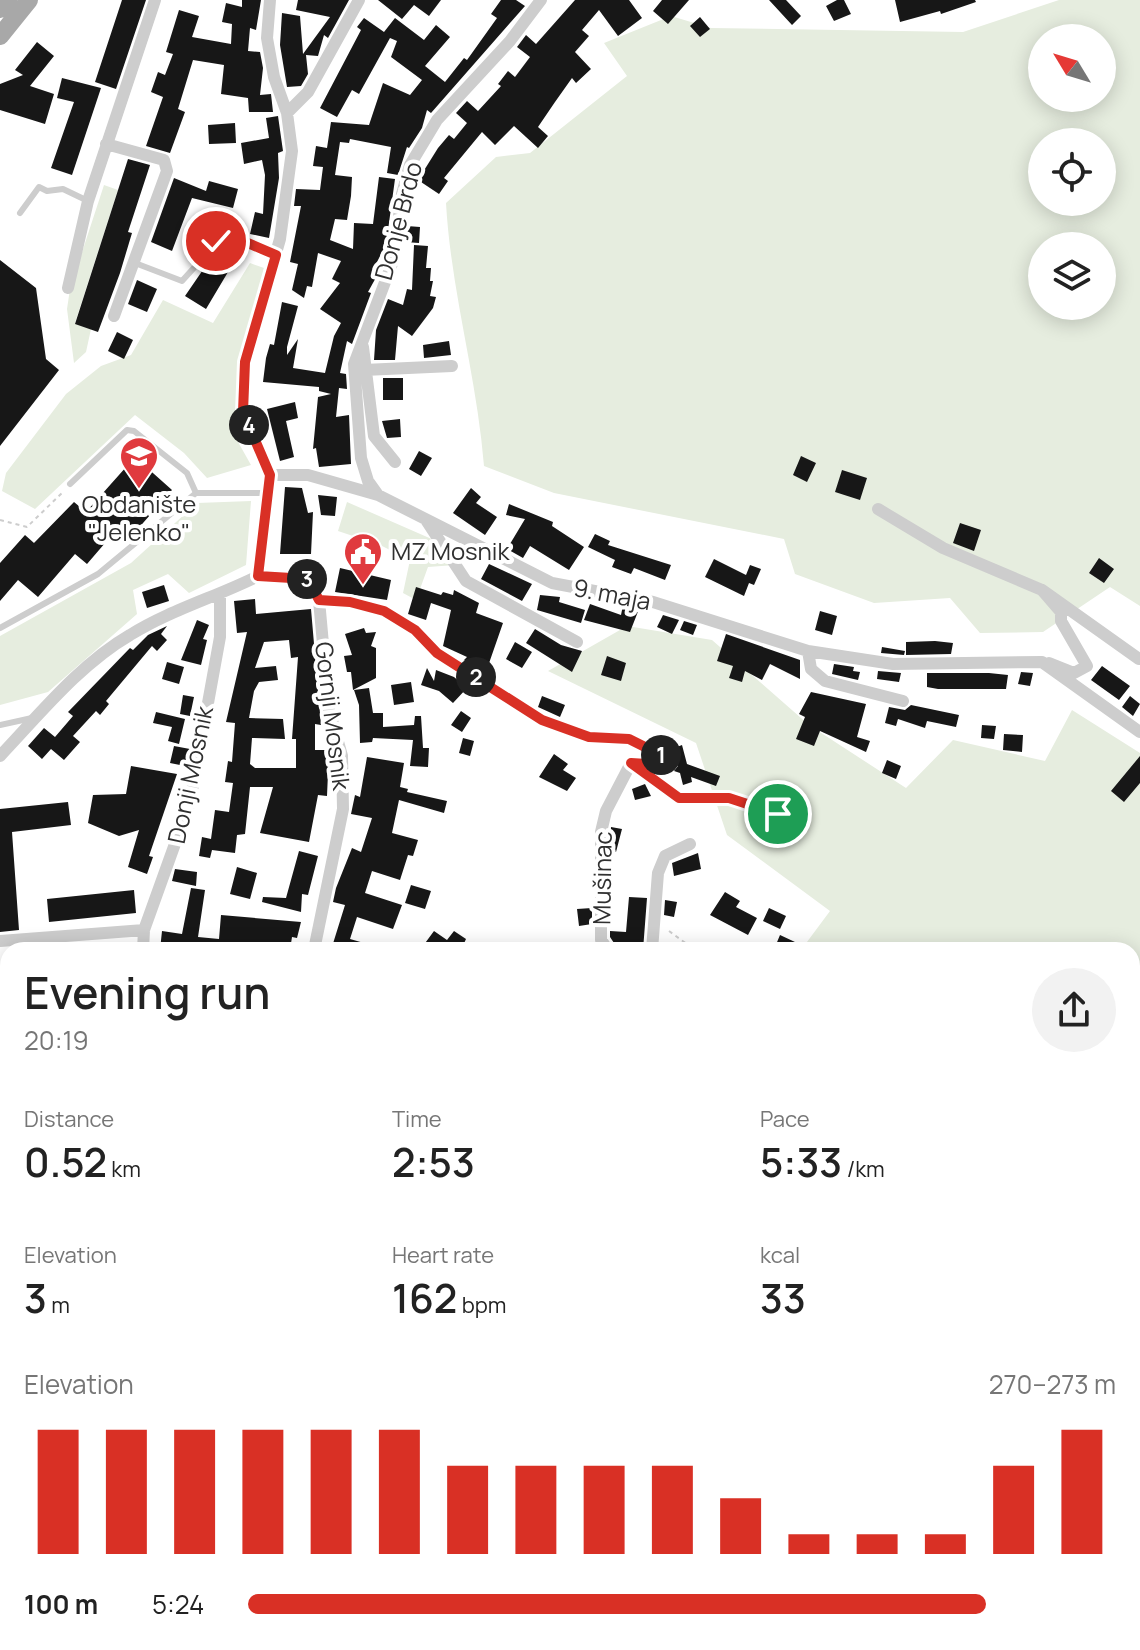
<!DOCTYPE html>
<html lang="en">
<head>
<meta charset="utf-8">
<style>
  :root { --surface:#fff; --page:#f2f2f2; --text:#222; --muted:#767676; --accent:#d93025 }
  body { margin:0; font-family:Manrope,sans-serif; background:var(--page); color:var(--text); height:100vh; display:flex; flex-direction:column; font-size:30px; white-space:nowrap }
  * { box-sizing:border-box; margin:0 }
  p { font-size:26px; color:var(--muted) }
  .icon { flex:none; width:44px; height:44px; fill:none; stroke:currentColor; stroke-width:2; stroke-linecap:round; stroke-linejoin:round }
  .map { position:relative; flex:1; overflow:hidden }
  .details { position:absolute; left:0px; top:942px; width:1140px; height:708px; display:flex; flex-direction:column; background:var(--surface); border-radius:24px 24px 0 0; box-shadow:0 4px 20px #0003 }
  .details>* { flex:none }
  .needle { width:52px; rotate:308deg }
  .controls { position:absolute; left:1028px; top:24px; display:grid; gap:16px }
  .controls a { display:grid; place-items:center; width:88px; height:88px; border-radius:50%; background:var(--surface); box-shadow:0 4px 20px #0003; font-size:40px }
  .pin { position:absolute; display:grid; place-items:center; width:68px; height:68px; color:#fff; margin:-34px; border:4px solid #fff; border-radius:50%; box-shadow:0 2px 8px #0007 }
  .km { position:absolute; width:40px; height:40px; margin:-20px; border-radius:50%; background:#222; color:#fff; font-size:22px; line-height:40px; text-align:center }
  .round { display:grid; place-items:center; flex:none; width:84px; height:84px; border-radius:42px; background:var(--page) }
  .summary { display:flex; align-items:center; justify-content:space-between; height:136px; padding:0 24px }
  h1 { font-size:44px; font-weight:600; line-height:60px }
  .figures { display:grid; grid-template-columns:repeat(3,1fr); gap:12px; height:136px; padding:8px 24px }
  .figures div { display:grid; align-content:center }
  .figures b { font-size:40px; font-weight:600 }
  .figures small { font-size:22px; font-weight:400 }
  .figures p { font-size:22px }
  .chart { height:224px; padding:16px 24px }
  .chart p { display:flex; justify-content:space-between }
  .chart svg { width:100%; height:144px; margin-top:8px; stroke:var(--accent); stroke-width:6 }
  ul { padding:0 24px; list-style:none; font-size:26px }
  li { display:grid; grid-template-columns:128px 96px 1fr; align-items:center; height:60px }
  li i { height:20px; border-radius:10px; background:var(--accent) }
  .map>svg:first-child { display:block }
</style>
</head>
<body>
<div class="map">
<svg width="1140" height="1650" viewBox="0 0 1140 1650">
  <rect width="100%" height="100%" fill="#fff"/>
  <!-- green -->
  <path fill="#e6eddf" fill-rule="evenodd" d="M1059 0H1140V606L1110 587 1043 632 980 633 950 598 874 603 795 574 784 539 554 493 484 466C477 377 451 292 446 203L496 157 530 153 627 76 604 43 671 16 711 28 963 32ZM1042 38H1102V98H1042ZM1042 142H1102V202H1042ZM1042 246H1102V306H1042Z
    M104 185 118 190 75 323 91 329 86 352 74 363 67 309 70 289Z
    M250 263 264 268 233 433 251 465 207 478 184 453 135 415 35 509 2 491 6 473 66 394 101 366 131 355 163 300 213 323Z
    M251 501 246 565 189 593 168 574 133 590 137 614 48 692 0 705V636L131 563 197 503Z
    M347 502 466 554 455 565 428 567 416 600 403 593 410 560 380 545 338 531Z
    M627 626 712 640 809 725 906 788 953 740 1045 761 1072 710 1140 753V1456L1132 1461V950H801L830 911 727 835 696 743 548 671Z
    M1140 1612V1650H824L830 1642H1132V1618Z
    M480 1642H625L630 1650H489Z"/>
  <!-- building -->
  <path fill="#171717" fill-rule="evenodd" d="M122 0H146L116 89 95 82Z
    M242 0H261L256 30 250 28 248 51 260 52 263 68 260 95 271 94 273 112H249L248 98 221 94 224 65 193 60 178 109 185 112 170 153 146 146 163 97 151 92 158 72 165 75 173 54 166 52 179 10 199 16 192 37 231 44 232 24 222 22 226 3 242 7Z
    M298 0H349L328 38 324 35 318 56 306 55 308 74 301 86 287 87 280 45 282 13 300 16 303 54 330 17 296 10Z
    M378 0H441L429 16 414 5 402 19Z
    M501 0H516L525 6 431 113 427 110 422 128 409 148 407 147 398 175 387 173 391 147 350 139 349 143 340 142 335 175 352 177 351 196 347 220 335 219 330 240 353 249 354 223 373 224 379 177 395 179 385 252H382L374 268 379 272 368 292 371 293 352 344 347 341 340 373 346 374 347 389 339 388 336 417 349 415 351 464 319 467 316 448 313 449 318 397 331 394 319 391V387L263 382 266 358 270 344 274 345 282 302 298 306 287 347V355L298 339 293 368 325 373 334 336 341 323 320 309 340 283 332 279 341 261 318 253 312 287 307 286 304 298 292 290 298 264 290 262 301 206H294L296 189 320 190 323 167 313 166 316 146 327 148 331 122 369 125 383 83 410 95 422 80 391 57 397 41 390 38 359 94 352 90 337 117 320 108 361 30 357 27 364 18 384 32 395 18 424 40 436 25 450 37 425 66 445 82 464 58 467 60 497 18 491 14Z
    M575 0H629L642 18 618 36 599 10 582 30 589 36 575 52 591 69 576 83 572 78 555 102 538 127 548 136 538 148 514 126 495 145 482 132 444 178 448 181 439 194 418 180 438 148 449 135 454 139 467 123 456 113 467 101 478 111 501 86 498 84 508 71 515 77 530 57 517 47 526 35 536 44Z
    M662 0H689L668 24 653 11Z
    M769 0H786L801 16 792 25Z
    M837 0H844L851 14 834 21 826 6Z
    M895 0H975L976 2 941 14 940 11 900 22Z
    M700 17 710 29 700 37 690 26Z
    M37 42 54 56 30 86 54 94 45 124 0 110V84L23 75 15 70Z
    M62 78 101 88 72 175 51 168 74 102 57 98Z
    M278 116 283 151 278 153 279 178 269 238 250 234 255 212 263 214 265 175 262 160 244 164 241 143 269 138 266 118Z
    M235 123 236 143 209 144 208 125Z
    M128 159 150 165 128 232 132 233 120 273 98 332 75 324Z
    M174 178 206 191 209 181 238 189 233 208 192 198 172 251 151 242Z
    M407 226 420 227 419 243 405 242Z
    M414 245 428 246 426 268H431L430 281H433L430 296 436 297 433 308 412 336 398 326 395 360H374L376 330 388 299 403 305 407 289 412 290Z
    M0 260 36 288 46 359 59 370 0 446Z
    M209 261 228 272 206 309 185 296Z
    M137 280 157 289 147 312 128 304Z
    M117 332 133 340 124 359 108 351Z
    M449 341 451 355 424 358 423 345Z
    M383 378H403V400H383Z
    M295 402 298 418 286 421 294 457 280 461 267 409Z
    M400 419 401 437 387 438 382 421Z
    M419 451 432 458 421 476 409 469Z
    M801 456 816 463 807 482 793 475Z
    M135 457 172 490 136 531 124 521 87 564 75 554 38 597 18 580 0 601V563L25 535 34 543 74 502 86 512Z
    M842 470 867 478 860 500 835 492Z
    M285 487 302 488 308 513 313 512 311 554H280Z
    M471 488 481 497 476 503 497 517 485 535 453 513Z
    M318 495 337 497 335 516 321 515Z
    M509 504 553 522 552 526 584 547 569 570 530 546 523 558 507 549 525 519 506 515Z
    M960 523 981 530 974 551 953 543Z
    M595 534 610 541 608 545 671 565 665 580 634 568 631 574 612 567 615 560 588 547Z
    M1099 558 1114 569 1104 583 1089 573Z
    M714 559 746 575 750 565 761 569 754 585 749 583 744 596 705 577Z
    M489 564 532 584 522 601 481 579Z
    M340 568 391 580 387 600 335 592Z
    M164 585 169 601 147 608 142 592Z
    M416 587 441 595 443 592 453 595 454 590 479 603 476 613 503 623 487 669 469 663 464 660 467 657 443 646 451 610 431 603 426 620 408 614Z
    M540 595 560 597 559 602 585 610 581 623 537 610Z
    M255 599 256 614 311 609 321 725 315 724V750H329L327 796 318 795 309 842 260 833 273 787H250L245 834 237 835 235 853 212 850 210 858 199 856 202 837 211 839 215 810 229 812 233 783 225 782 228 761 232 762 235 723 226 722 247 632 237 633 234 601ZM289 640 291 658 298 657 292 739H296V768H255L250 764 252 738 285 739 283 719 249 718 254 691 259 682 278 680 276 666 255 668 264 642Z
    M590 604 621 615 623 605 639 609 630 632 584 620Z
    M820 611 837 616 832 635 815 630Z
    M663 615 679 620 672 634 657 627Z
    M197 620 209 625 203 639 207 640 201 665 181 660Z
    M684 621 697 625 693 635 680 630Z
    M167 626 161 634 167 640 157 651 152 646 106 701 109 704 100 715 96 711 73 736 80 742 64 760 51 749 42 759 28 746 44 728 55 737 73 716 68 712 130 648 133 650 148 635Z
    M364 628 366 633 376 632 371 646 376 648V678L353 690 351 672H347L344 656 352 655 345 634Z
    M535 629 561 645 582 651 572 672 526 643Z
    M726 634 800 660V679L770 664 762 680 745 671 742 682 729 678 733 666 717 661Z
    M935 641 953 643 951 654 906 655V642Z
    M515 642 532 652 522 668 506 659Z
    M882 647 905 651 904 655 881 653Z
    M607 656 626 663 621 681 601 675Z
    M167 662 184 667 179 684 162 679Z
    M834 664 854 667 853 671 860 672 858 680 832 674Z
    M1102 666 1130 686 1119 700 1091 680Z
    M427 668 434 681 436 670 454 677 467 688 453 703 439 691 421 685Z
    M878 671 901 673 899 682 877 679Z
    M1021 672 1033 673 1030 686 1018 684Z
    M927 673H989L1008 675 1006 689H938L927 687Z
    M411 682 414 702 394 705 391 685Z
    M369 688 373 713H383V727L414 725 415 716H421L423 748H429L428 767 410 766 413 740 373 738 372 742 360 743 359 705 354 690Z
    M811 692 866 704 857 737 870 741 866 752 820 731 814 746 796 739 805 717 799 714Z
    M183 695 194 697 190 716 180 714Z
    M542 696 565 705 560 717 538 707Z
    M1130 696 1140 704 1133 716 1122 707Z
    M911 705 959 715 956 727 927 721 925 728 898 719 896 726 885 723 889 707 905 710Z
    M461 711 471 718 462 732 451 725Z
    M156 712 185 719 179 744 168 741 172 727 153 723Z
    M982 725 996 726 994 739 981 738Z
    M1004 734 1023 735 1022 752 1003 750Z
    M463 738 474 741 470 756 459 753Z
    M682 745 687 764 720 776 716 786 691 777 692 782 683 785 680 773 674 771 678 766 672 749Z
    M174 746 190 749 185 766 170 763Z
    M554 754 568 764 563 770 576 778 567 791 539 777Z
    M1140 756V783L1124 802 1111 791Z
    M367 757 404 763 400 787 408 789 407 792 447 801 444 813 399 800 392 833 418 840 413 856 408 855 400 880 372 871 365 893 402 905 393 929 357 917 350 939 378 947 377 950H331L345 905 333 902 336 888 352 848 361 852 372 818 351 814 355 795 360 797Z
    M887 760 901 766 896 779 882 773Z
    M131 766 177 774 149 856 153 857 147 874 128 867 139 830 119 836 88 823 93 795 126 794Z
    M645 784 651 796 635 800 632 789Z
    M68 802 71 825 12 832 19 930 0 932V809Z
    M611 827 622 829 616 852 610 851Z
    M299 851 318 856 308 895 302 894 301 912 262 902 263 897 286 898Z
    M698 853 701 869 674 876 672 863Z
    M237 867 257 873 250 899 230 894Z
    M175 869 197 872 196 886 172 881Z
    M411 885 431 891 425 909 405 903Z
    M191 888 205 890 198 937 219 939 221 915 301 922 297 938 292 937 290 950H160L162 931 182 934Z
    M134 890 136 913 49 922 47 899Z
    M725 892 740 901 736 907 757 918 748 935 710 915Z
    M629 897 647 898 643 950 616 946 610 937V931L626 932Z
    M665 900 677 902 674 917 664 915Z
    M592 908V924L579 926 577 909Z
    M769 908 786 916 780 929 763 921Z
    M434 931 447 940 454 931 466 939 461 950H420Z
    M780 935 795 942 791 950 775 947Z"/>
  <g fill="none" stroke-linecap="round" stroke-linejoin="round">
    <!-- path -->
    <path stroke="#cdcdcd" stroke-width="2" stroke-dasharray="4 4" stroke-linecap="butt" d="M231 238 262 250
      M0 520 27 527 64 491
      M669 931 695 950"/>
    <!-- lane -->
    <path stroke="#cdcdcd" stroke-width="6" d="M20 213 39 187 47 191 63 189 88 201
      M135 263 182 281 221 238
      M70 484 127 430 134 431 187 473 196 493H266
      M0 628 98 574 196 493
      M0 725 32 718
      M1132 1219 1140 1226
      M0 1603 8 1609
      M42 1642 50 1650"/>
    <!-- street -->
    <path stroke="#cdcdcd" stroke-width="12" d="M287 113 308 92 359 0
      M106 144 164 160 167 171 114 316
      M68 288 88 201 155 0
      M363 347 374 436 395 462
      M364 370 452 366
      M270 475H308L378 495 552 583 653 602 808 651 893 664 1042 662 1140 732
      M378 495 368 481 361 458 354 364 393 261 402 194 410 165 437 120 510 41 541 0
      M878 509 943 548 1042 590
      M426 520 466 581 577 642
      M258 576 308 579 319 600 329 710 342 756 343 809 314 950
      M319 600 350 602 384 611 415 630 437 653 542 720 589 737 629 739 663 756V765L631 763
      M808 651 811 669 825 681 903 701
      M1049 663 1074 673 1087 666 1061 621V612L1042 590 1139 659
      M0 756C39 715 80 664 130 635 170 610 216 597 258 576L270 475 243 412 245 362 280 239 292 151 287 113 274 77 267 38 270 0
      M631 763 679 798H729L778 814
      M0 941 144 930
      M143 950 144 930 190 802 220 637V595
      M608 950 601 940V832L606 811 631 763
      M652 950 658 873 665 856 690 844
      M0 1054H8
      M0 1364 8 1375
      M1132 1610 1140 1579
      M204 1642 207 1650
      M236 1642 240 1650
      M384 1642 386 1650
      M729 1642 736 1650
      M267 1650 268 1642"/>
    <!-- primary -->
    <path stroke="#a8a8a8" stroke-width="18" d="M0 9 8 0
      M0 36 29 0"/>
  </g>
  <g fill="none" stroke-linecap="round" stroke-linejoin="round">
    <defs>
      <path id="route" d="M216 241 236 238 276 255 245 362 243 412 270 475 258 576 308 579 319 600 350 602 384 611 415 630 437 653 542 720 589 737 629 739 663 756V765L631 763 679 798H729L778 814"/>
    </defs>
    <!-- route casing -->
    <use href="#route" stroke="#fff" stroke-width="16"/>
    <!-- route -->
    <use href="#route" stroke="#d93025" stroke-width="10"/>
  </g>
  <!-- icons -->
  <defs>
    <symbol id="school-pin" viewBox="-11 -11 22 30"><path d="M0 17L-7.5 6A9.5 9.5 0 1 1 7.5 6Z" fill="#e03a3e" stroke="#fff"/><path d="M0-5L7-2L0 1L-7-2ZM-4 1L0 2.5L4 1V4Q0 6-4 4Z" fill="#fff"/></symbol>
    <symbol id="civic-pin" viewBox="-11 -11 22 30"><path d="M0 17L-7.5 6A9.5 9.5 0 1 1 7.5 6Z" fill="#e03a3e" stroke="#fff"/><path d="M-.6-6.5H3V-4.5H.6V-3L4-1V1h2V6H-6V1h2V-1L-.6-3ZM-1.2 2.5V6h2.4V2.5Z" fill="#fff"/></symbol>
  </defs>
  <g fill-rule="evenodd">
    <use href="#school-pin" x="117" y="434" width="44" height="60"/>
    <use href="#civic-pin" x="341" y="530" width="44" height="60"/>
  </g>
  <g text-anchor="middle" stroke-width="8" stroke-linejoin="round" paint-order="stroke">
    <!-- street labels -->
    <g font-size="24" fill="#303030" stroke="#fff">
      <text transform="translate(399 221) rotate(-75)" y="8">Donje Brdo</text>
      <text transform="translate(612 595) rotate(11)" y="8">9. maja</text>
      <text transform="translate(332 716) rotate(83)" y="8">Gornji Mosnik</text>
      <text transform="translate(191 775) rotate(-78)" y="8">Donji Mosnik</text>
      <text transform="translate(603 878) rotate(-89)" y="8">Mušinac</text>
    </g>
    <!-- poi labels -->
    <g font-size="24" fill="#303030" stroke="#fff">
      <text x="139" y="513">Obdanište<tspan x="139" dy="28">"Jelenko"</tspan></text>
      <text x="391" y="560" text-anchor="start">MZ Mosnik</text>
    </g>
  </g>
</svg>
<div class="controls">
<a><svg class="needle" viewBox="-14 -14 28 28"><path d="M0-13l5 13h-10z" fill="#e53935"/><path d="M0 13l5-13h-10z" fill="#767676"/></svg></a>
<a><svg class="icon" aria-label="locate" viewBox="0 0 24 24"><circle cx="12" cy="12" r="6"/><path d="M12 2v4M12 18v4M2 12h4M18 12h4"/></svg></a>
<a><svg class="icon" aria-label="layers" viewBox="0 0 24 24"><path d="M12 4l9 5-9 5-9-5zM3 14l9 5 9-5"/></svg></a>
</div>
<div class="pin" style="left:778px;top:814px;background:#1e9e55"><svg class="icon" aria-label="arrive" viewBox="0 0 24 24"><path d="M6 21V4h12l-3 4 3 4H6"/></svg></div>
<div class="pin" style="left:216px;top:241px;background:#d93025"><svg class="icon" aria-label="check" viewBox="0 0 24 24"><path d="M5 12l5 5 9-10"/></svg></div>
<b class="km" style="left:661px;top:755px">1</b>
<b class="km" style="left:476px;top:677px">2</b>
<b class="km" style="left:307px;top:579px">3</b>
<b class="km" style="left:249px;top:425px">4</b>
<section class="details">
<div class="summary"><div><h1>Evening run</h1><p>20:19</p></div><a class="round"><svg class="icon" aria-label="share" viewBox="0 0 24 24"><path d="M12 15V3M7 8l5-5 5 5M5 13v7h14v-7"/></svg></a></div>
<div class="figures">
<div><p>Distance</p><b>0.52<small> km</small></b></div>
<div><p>Time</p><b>2:53</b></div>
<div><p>Pace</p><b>5:33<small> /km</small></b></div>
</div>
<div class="figures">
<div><p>Elevation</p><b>3<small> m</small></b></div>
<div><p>Heart rate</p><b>162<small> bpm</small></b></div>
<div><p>kcal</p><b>33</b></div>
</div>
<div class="chart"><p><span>Elevation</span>270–273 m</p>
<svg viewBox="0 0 160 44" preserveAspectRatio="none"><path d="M5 44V6M15 44V6M25 44V6M35 44V6M45 44V6M55 44V6M65 44V17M75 44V17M85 44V17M95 44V17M105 44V27M115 44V38M125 44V38M135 44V38M145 44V17M155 44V6"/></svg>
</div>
<ul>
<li><b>100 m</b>5:24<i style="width:85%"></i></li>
</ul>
</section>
</div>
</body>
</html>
